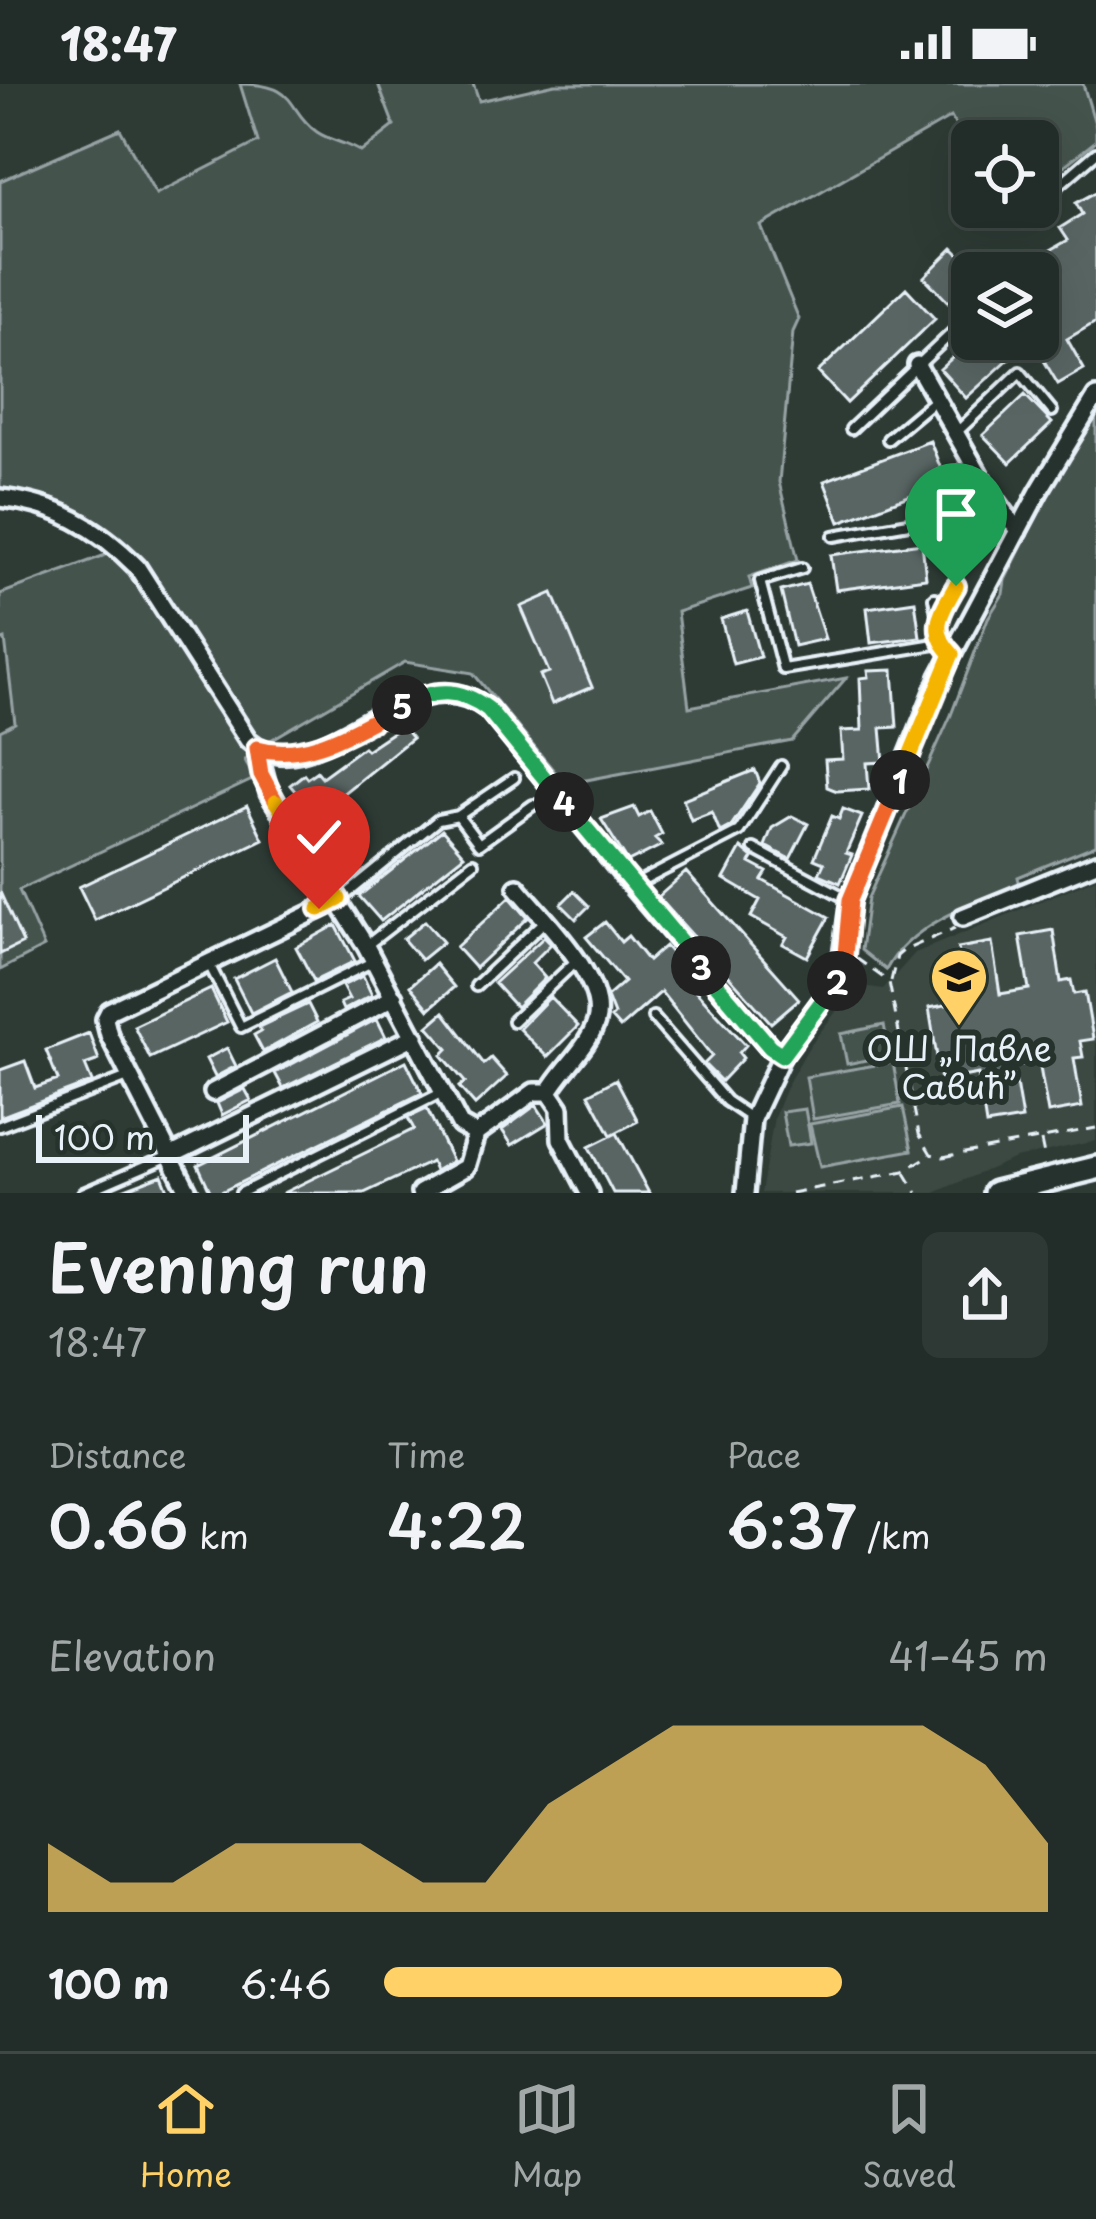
<!DOCTYPE html>
<html lang="en">
<head>
<meta charset="utf-8">
<style>
  :root { --surface:#222c28; --page:#2e3834; --text:#f1f3f6; --muted:#a2a7a8; --line:#3f4845; --accent:#ffd166 }
  body { margin:0; font-family:"Playpen Sans",sans-serif; background:var(--page); color:var(--text); height:100vh; display:flex; flex-direction:column; font-size:45px; white-space:nowrap }
  * { box-sizing:border-box; margin:0 }
  p { font-size:39px; color:var(--muted) }
  .icon { flex:none; width:66px; height:66px; fill:none; stroke:currentColor; stroke-width:2; stroke-linecap:round; stroke-linejoin:round }
  .map { position:relative; height:1109px; overflow:hidden }
  .side { display:flex; flex-direction:column; background:var(--surface); flex:1 }
  .side>* { flex:none }
  .buttons { position:absolute; left:951px; top:36px; display:grid; gap:24px }
  .buttons a { display:grid; place-items:center; width:108px; height:108px; border-radius:18px; background:var(--surface); box-shadow:0 12px 48px #0002,0 0 0 3px var(--line); font-size:60px }
  .scale { position:absolute; left:36px; bottom:30px; width:213px; box-sizing:border-box; padding-left:12px; border:6px solid #e8f1f8; border-top:0; font-size:33px; line-height:42px; white-space:nowrap; color:#e8f1f8; -webkit-text-stroke:9px #26332d; paint-order:stroke }
  .pin { position:absolute; display:grid; place-items:center; width:102px; height:102px; color:#fff; margin:-123px -51px; border-radius:50% 50% 50% 0; rotate:-45deg; box-shadow:0 0 12px #0007 }
  .pin .icon { rotate:45deg }
  .km { position:absolute; width:60px; height:60px; margin:-30px; border-radius:50%; background:#222; color:#fff; font-size:33px; line-height:60px; text-align:center }
  .round { display:grid; place-items:center; flex:none; width:126px; height:126px; border-radius:18px; background:var(--page) }
  .headline { display:flex; align-items:center; justify-content:space-between; height:204px; padding:0 48px }
  h1 { font-size:66px; font-weight:600; line-height:90px }
  .figures { display:grid; grid-template-columns:repeat(3,1fr); gap:18px; height:204px; padding:12px 48px }
  .figures div { display:grid; align-content:center }
  .figures b { font-size:60px; font-weight:600 }
  .figures small { font-size:33px; font-weight:400 }
  .figures p { font-size:33px }
  .chart { height:336px; padding:24px 48px }
  .chart p { display:flex; justify-content:space-between }
  .chart svg { width:100%; height:216px; margin-top:12px; fill:var(--accent); opacity:.7 }
  ul { padding:0 48px; list-style:none; font-size:39px }
  li { display:grid; grid-template-columns:192px 144px 1fr; align-items:center; height:90px }
  li i { height:30px; border-radius:15px; background:var(--accent) }
  .status { display:flex; justify-content:space-between; align-items:center; height:84px; padding:0 60px; background:var(--surface); direction:ltr }
  .status svg { height:33px; fill:currentColor }
  .tab-bar { display:flex; justify-content:space-around; align-items:center; height:168px; border-top:3px solid var(--line); background:var(--surface); font-size:33px; color:var(--muted) }
  .tab-bar a { display:grid; justify-items:center; gap:6px }
  .tab-bar .active { color:var(--accent) }
  .map>svg:first-child { display:block }
</style>
</head>
<body>
<div class="status"><b>18:47</b><svg viewBox="0 0 49 12"><path d="M0 12V9h3v3zM5 12V6h3v6zM10 12V3h3v9zM15 12V0h3v12zM26 1h20v11H26zM47 4h2v5h-2z"/></svg></div>
<div class="map">
<svg width="1096" height="1109" viewBox="0 0 1096 1109">
  <rect width="100%" height="100%" fill="#2e3b35"/>
  <filter id="ink" filterUnits="userSpaceOnUse"><feTurbulence type="fractalNoise" baseFrequency=".00833" numOctaves="2"/><feDisplacementMap in="SourceGraphic" scale="24" xChannelSelector="R" yChannelSelector="G"/><feConvolveMatrix kernelMatrix="1 2 1 2 8 2 1 2 1" color-interpolation-filters="sRGB"/></filter>
  <g filter="url(#ink)">
    <!-- built -->
    <path fill="#3b4843" d="M1096 794V1057L1015 1074 934 1109H761L774 1033 787 1001 810 961 853 906 863 902 883 905 915 869Z"/>
    <!-- green -->
    <path fill="#45524e" stroke="#96a2a3" stroke-width="3" d="M240 0C300 0 285 25 317 48 330 57 348 59 361 68L394 42 378 0H473L479 17 555 0H1083L1096 43V57L1038 102V57H972V72L951 33 761 142 799 235 793 248 779 398 798 476 749 493 752 504 677 528 689 623 846 594 792 657 565 700 473 589 405 578 257 664 245 676 254 695 19 806 44 863 0 886V647L15 639 5 555 0 557V510L119 466 63 427 0 414V97L120 45 156 110 258 58Z
      M1096 333V761L1018 793 1020 802C973 819 910 840 886 886L861 866 868 814 951 631 988 534 1003 510 1005 496 1051 404Z
      M884 941 890 971 847 980 841 950Z
      M893 978 900 1020 813 1035 806 993Z
      M903 1023 912 1066 820 1083 810 1040Z
      M805 1025 811 1059 788 1062 782 1028Z"/>
    <!-- building -->
    <path fill="#596563" stroke="#e8f1f8" stroke-width="3" d="M1096 108V238L1067 255 1084 285 1058 300 1031 255H1038V212L1059 200 1042 171 1068 156 1060 144 1082 130 1076 119Z
      M953 164 972 183V201L951 221 924 193Z
      M906 204 935 235 847 319 818 288Z
      M973 255H994L1011 273 966 314 940 285Z
      M1025 311 1052 339 1010 379 983 351Z
      M930 357 946 398 840 438 824 397Z
      M922 459 926 494 836 506 831 471Z
      M807 500 825 555 794 562 781 507Z
      M553 509 592 603 552 620 540 591 549 588 521 523Z
      M915 517 920 553 871 559 867 524Z
      M747 527 760 573 733 580 721 535Z
      M893 586 897 643 881 644 884 678 867 679 869 705 837 707 827 703 825 676 843 675 841 647 862 646 860 594 869 593 868 587Z
      M402 642 412 654 315 732 290 701 304 690 307 694 317 687 322 693 363 663 366 666Z
      M755 686 760 699 731 742 720 748 712 728 691 736 683 715Z
      M247 722 263 755 95 836 79 803Z
      M634 723 639 733 650 727 662 750 655 754 662 761 628 778 601 735Z
      M843 725 862 732 846 769 852 771 840 799 819 790 824 779 814 775 832 732 839 735Z
      M792 732 808 740 790 775 765 762 772 744Z
      M442 746 464 771 381 837 359 812Z
      M741 764 753 774 750 779 767 788 762 796 829 833 807 873 783 860 787 853 751 833 760 816 724 795Z
      M686 788 799 915 771 939 658 813Z
      M574 807 589 822 576 835 561 820Z
      M0 808 23 859 0 870Z
      M510 813 528 834 475 884 456 863Z
      M425 837 443 858 421 876 403 855Z
      M605 838 621 858 628 852 648 877 665 862 686 886 681 891 746 961 739 969 743 974 721 997 704 980 712 972 661 908 620 944 611 934 614 931 607 913 624 898 586 853Z
      M336 841 355 877 314 897 296 863Z
      M1053 846 1061 898 1071 896 1074 910 1085 908 1093 955 1080 957 1083 973 1074 974 1082 1023 1048 1029 1039 978 1013 982 1022 1035 986 1041 978 990 941 997 929 924 967 917 958 864 992 858 1000 910 1029 905 1020 852Z
      M544 853 551 860 532 879 545 894 516 923 494 899Z
      M275 874 292 908 251 929 234 895Z
      M435 880 454 903 429 925 410 902Z
      M363 892 372 911 343 926 340 919 349 915 342 902Z
      M211 905 227 938 150 974 134 942Z
      M550 913 578 942 547 973 519 945Z
      M308 920 317 938 263 968 254 951 261 947 259 943Z
      M444 928 484 980 491 974 507 992 475 1021 459 1003 465 998 442 971 448 965 428 942Z
      M377 935 386 953 283 1004 275 989Z
      M89 949 99 976 85 981 92 998 0 1033V986L25 977 35 1004 58 996 46 966Z
      M227 964 236 982 215 993 206 975Z
      M406 977 422 1009 219 1109H211L198 1081Z
      M616 995 638 1037 611 1051 589 1010Z
      M245 1005 251 1016 222 1031 217 1019Z
      M536 1021 548 1039 512 1061 502 1046Z
      M427 1025 452 1077 435 1087 431 1078 364 1109H283L414 1045 408 1034Z
      M617 1049 649 1109H613L589 1063Z
      M162 1091 169 1109H117V1108Z"/>
    <g fill="none" stroke-linecap="round" stroke-linejoin="round">
      <defs>
        <path id="lane" d="M1038 119 1096 69
          M1030 126 1034 123
          M851 345 972 230
          M957 348 1020 288 1052 327
          M888 355 937 314
          M834 452 955 431 985 401
          M802 484 760 497 783 585 941 559
          M934 514 943 560
          M938 535 956 502
          M458 732 514 694
          M754 765 848 815
          M633 802 739 747 781 682
          M341 815 438 736 458 732 479 760 533 721
          M367 861 473 779
          M209 880 241 943 374 877
          M476 902 544 838
          M653 933 726 1017 751 1034
          M513 937 576 877
          M0 1042 128 993
          M83 1109 169 1072
          M241 1109 443 1008"/>
        <path id="street" d="M917 281 985 401 1018 447
          M0 414C56 420 98 443 137 483L248 656C316 716 406 563 488 625L632 802 770 963 782 971
          M257 664 269 709 366 862 460 1041 476 1050
          M517 803C542 834 608 895 596 938 589 963 562 985 549 1008
          M963 833 1096 779
          M213 1008 394 913
          M549 1008 560 1024 561 1055 589 1109
          M476 1050 534 1008H549
          M170 1072 415 952
          M189 1109 109 951 105 935 109 927 339 816
          M420 1109 466 1083 476 1050
          M745 1109 752 1035 782 971 839 894 850 816 940 593 1039 407 1096 313"/>
        <path id="secondary" d="M995 1109 1096 1084"/>
      </defs>
      <!-- lane casing -->
      <use href="#lane" stroke="#e8f1f8" stroke-width="16"/>
      <!-- street casing -->
      <use href="#street" stroke="#e8f1f8" stroke-width="24"/>
      <!-- secondary casing -->
      <use href="#secondary" stroke="#e8f1f8" stroke-width="30"/>
      <!-- path -->
      <path stroke="#e8f1f8" stroke-width="3" stroke-dasharray="12 9" stroke-linecap="butt" d="M856 874 889 898 919 1050 931 1070 943 1073 1096 1044
        M891 897 897 872 903 867 955 844
        M1041 1057 1045 1076
        M905 1089 917 1109
        M791 1109 904 1087 930 1071"/>
      <!-- lane -->
      <use href="#lane" stroke="#26332d" stroke-width="8"/>
      <!-- street -->
      <use href="#street" stroke="#26332d" stroke-width="15"/>
      <!-- secondary -->
      <use href="#secondary" stroke="#26332d" stroke-width="21"/>
    </g>
  </g>
  <g fill="none" stroke-linecap="round" stroke-linejoin="round" filter="url(#ink)">
    <defs>
      <path id="split-1" d="M900 696 952 570C928 546 941 528 956 502"/>
      <path id="split-2" d="M837 897 844 882 850 816 900 696"/>
      <path id="split-3" d="M701 882 770 963 782 971 837 897"/>
      <path id="split-4" d="M564 718 701 882"/>
      <path id="split-5" d="M402 621C434 605 459 603 488 625L564 718"/>
      <path id="split-6" d="M276 718 261 690 257 664C309 679 357 644 402 621"/>
      <path id="split-7" d="M276 718 339 815 319 825"/>
    </defs>
    <!-- split-1 casing -->
    <use href="#split-1" stroke="#fff" stroke-width="24"/>
    <!-- split-2 casing -->
    <use href="#split-2" stroke="#fff" stroke-width="24"/>
    <!-- split-3 casing -->
    <use href="#split-3" stroke="#fff" stroke-width="24"/>
    <!-- split-4 casing -->
    <use href="#split-4" stroke="#fff" stroke-width="24"/>
    <!-- split-5 casing -->
    <use href="#split-5" stroke="#fff" stroke-width="24"/>
    <!-- split-6 casing -->
    <use href="#split-6" stroke="#fff" stroke-width="24"/>
    <!-- split-7 casing -->
    <use href="#split-7" stroke="#fff" stroke-width="24"/>
    <!-- split-1 -->
    <use href="#split-1" stroke="#f5b400" stroke-width="15"/>
    <!-- split-2 -->
    <use href="#split-2" stroke="#f0652b" stroke-width="15"/>
    <!-- split-3 -->
    <use href="#split-3" stroke="#22a559" stroke-width="15"/>
    <!-- split-4 -->
    <use href="#split-4" stroke="#22a559" stroke-width="15"/>
    <!-- split-5 -->
    <use href="#split-5" stroke="#22a559" stroke-width="15"/>
    <!-- split-6 -->
    <use href="#split-6" stroke="#f0652b" stroke-width="15"/>
    <!-- split-7 -->
    <use href="#split-7" stroke="#f5b400" stroke-width="15"/>
  </g>
  <!-- icons -->
  <defs>
    <symbol id="school-pin" viewBox="-11 -11 22 30"><path d="M0 17L-7.5 6A9.5 9.5 0 1 1 7.5 6Z" fill="#ffd166" stroke="#26332d"/><path d="M0-5L7-2L0 1L-7-2ZM-4 1L0 2.5L4 1V4Q0 6-4 4Z" fill="#111"/></symbol>
  </defs>
  <g fill-rule="evenodd">
    <use href="#school-pin" x="926" y="860" width="66" height="90"/>
  </g>
  <g text-anchor="middle" stroke-width="12" stroke-linejoin="round" paint-order="stroke">
    <!-- poi labels -->
    <g font-size="33" fill="#e8f1f8" stroke="#26332d">
      <text x="959" y="977">ОШ „Павле<tspan x="959" dy="38">Савић”</tspan></text>
    </g>
  </g>
</svg>
<div class="buttons">
<a><svg class="icon" aria-label="locate" viewBox="0 0 24 24"><circle cx="12" cy="12" r="6"/><path d="M12 2v4M12 18v4M2 12h4M18 12h4"/></svg></a>
<a><svg class="icon" aria-label="layers" viewBox="0 0 24 24"><path d="M12 4l9 5-9 5-9-5zM3 14l9 5 9-5"/></svg></a>
</div>
<div class="scale">100 m</div>
<div class="pin" style="left:956px;top:502px;background:#1e9e55"><svg class="icon" aria-label="arrive" viewBox="0 0 24 24"><path d="M6 21V4h12l-3 4 3 4H6"/></svg></div>
<div class="pin" style="left:319px;top:825px;background:#d93025"><svg class="icon" aria-label="check" viewBox="0 0 24 24"><path d="M5 12l5 5 9-10"/></svg></div>
<b class="km" style="left:900px;top:696px">1</b>
<b class="km" style="left:837px;top:897px">2</b>
<b class="km" style="left:701px;top:882px">3</b>
<b class="km" style="left:564px;top:718px">4</b>
<b class="km" style="left:402px;top:621px">5</b>
</div>
<section class="side">
<div class="headline"><div><h1>Evening run</h1><p>18:47</p></div><a class="round"><svg class="icon" aria-label="share" viewBox="0 0 24 24"><path d="M12 15V3M7 8l5-5 5 5M5 13v7h14v-7"/></svg></a></div>
<div class="figures">
<div><p>Distance</p><b>0.66<small> km</small></b></div>
<div><p>Time</p><b>4:22</b></div>
<div><p>Pace</p><b>6:37<small> /km</small></b></div>
</div>
<div class="chart"><p><span>Elevation</span>41–45 m</p>
<svg viewBox="0 0 160 44" preserveAspectRatio="none"><path d="M0 44V30L10 38L20 38L30 30L40 30L50 30L60 38L70 38L80 22L90 14L100 6L110 6L120 6L130 6L140 6L150 14L160 30V44z"/></svg>
</div>
<ul>
<li><b>100 m</b>6:46<i style="width:69%"></i></li>
</ul>
</section>
<nav class="tab-bar">
<a class="active"><svg class="icon" aria-label="home" viewBox="0 0 24 24"><path d="M3 11l9-7 9 7M6 9v11h12V9"/></svg>Home</a>
<a><svg class="icon" aria-label="map" viewBox="0 0 24 24"><path d="M3 6l6-2 6 2 6-2v14l-6 2-6-2-6 2zM9 4v14M15 6v14"/></svg>Map</a>
<a><svg class="icon" aria-label="saved" viewBox="0 0 24 24"><path d="M7 4h10v16l-5-4-5 4z"/></svg>Saved</a>
</nav>
</body>
</html>
